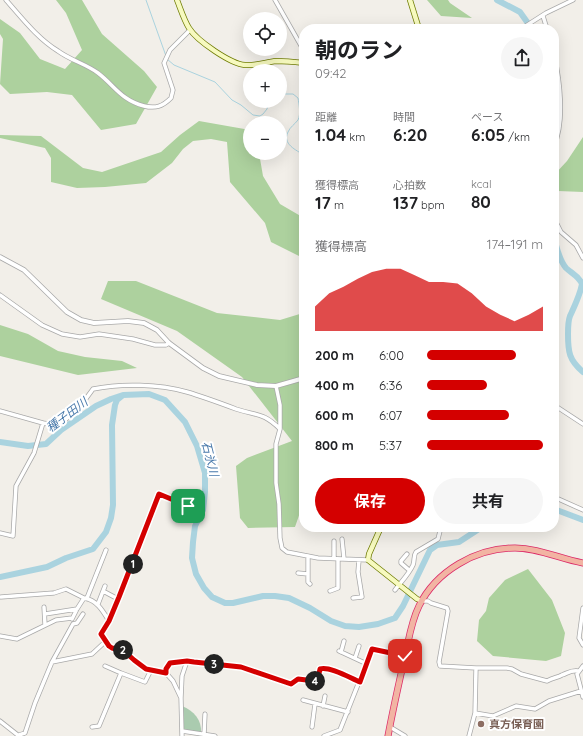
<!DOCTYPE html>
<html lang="ja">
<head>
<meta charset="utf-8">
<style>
  :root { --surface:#fff; --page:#f6f6f6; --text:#202124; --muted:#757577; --accent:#d40000 }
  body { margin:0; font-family:Quicksand,"Noto Sans JP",sans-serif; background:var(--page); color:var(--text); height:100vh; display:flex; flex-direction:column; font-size:15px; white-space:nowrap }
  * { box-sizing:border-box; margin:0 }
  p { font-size:13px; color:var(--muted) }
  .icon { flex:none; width:22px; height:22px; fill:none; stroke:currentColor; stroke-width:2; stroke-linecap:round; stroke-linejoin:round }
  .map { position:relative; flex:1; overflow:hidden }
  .drawer { position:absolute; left:299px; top:24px; width:260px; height:508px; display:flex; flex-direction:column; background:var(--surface); border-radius:16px; box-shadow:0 4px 16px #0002 }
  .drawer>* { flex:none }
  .buttons { position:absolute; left:243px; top:12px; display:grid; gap:8px }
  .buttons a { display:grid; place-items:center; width:44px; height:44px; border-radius:50%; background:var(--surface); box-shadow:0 4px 16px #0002; font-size:20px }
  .pin { position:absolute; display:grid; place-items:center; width:34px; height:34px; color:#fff; margin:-17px; border-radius:8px; box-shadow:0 2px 6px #0006 }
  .km { position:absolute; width:20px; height:20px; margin:-10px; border-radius:50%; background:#222; color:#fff; font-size:11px; line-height:20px; text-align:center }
  .round { display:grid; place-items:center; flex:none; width:42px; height:42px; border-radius:21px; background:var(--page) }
  .summary { display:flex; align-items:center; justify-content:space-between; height:68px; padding:0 16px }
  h1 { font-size:22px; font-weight:700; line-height:30px }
  .figures { display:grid; grid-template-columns:repeat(3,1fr); gap:6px; height:68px; padding:4px 16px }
  .figures div { display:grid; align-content:center }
  .figures b { font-size:17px; font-weight:700 }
  .figures small { font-size:11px; font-weight:400 }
  .figures p { font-size:11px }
  .chart { height:112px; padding:8px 16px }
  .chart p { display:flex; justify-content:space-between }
  .chart svg { width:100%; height:72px; margin-top:4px; fill:var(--accent); opacity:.7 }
  .cta { display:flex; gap:8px; margin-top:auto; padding:8px 16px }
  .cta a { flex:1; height:46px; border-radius:24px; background:var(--accent); color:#fff; font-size:16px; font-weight:700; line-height:46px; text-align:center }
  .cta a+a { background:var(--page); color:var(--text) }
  ul { padding:0 16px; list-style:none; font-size:13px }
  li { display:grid; grid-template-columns:64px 48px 1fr; align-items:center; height:30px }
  li i { height:10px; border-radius:5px; background:var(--accent) }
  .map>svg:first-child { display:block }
</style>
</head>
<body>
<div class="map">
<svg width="583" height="736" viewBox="0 0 583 736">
  <rect width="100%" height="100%" fill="#f2efe9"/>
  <!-- forest -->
  <path fill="#add19e" d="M56 0H82L102 34 144 71 157 87 136 124 101 130 72 95 47 92 10 94 0 84 3 39 0 34V19L20 33 40 59 65 69 82 50 66 13Z
    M427 0H448L450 3 472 18 441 16Z
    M199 121 250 130V153H259L263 176 280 204 304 218V501L295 527 248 528 240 518 236 466 247 458 292 441 242 377 177 331 101 299 108 281H136L217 313 280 320 303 313 299 256 271 242 265 223 230 182 227 142 211 139 193 141 183 149 172 163 146 183 105 187 77 188 51 182V158L45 148 0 138V135L41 136 83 168 102 172 161 152 180 135Z
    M583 137V192L558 191 554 187V175L567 161Z
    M0 325 28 334 58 351 85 357 122 361 137 368 78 375 0 356Z
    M528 569 552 600 565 633 561 656 546 661 493 656 477 641 479 620 486 611 489 598 505 580Z"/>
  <!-- cemetery -->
  <path fill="#aacbaf" d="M182 706C194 711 202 720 201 733L181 731Z"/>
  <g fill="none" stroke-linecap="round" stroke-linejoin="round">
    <!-- stream -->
    <path stroke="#aad3df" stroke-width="1" d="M146 0 166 56
      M167 59 174 65 215 82 232 100 241 105 253 115 260 116 263 114 267 109 269 101
      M280 94H293L298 98C299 104 301 114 298 120 295 124 290 127 288 132 282 144 296 150 304 155"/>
    <!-- river -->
    <path stroke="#aad3df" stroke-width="6" d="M497 0 520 12 532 29
      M554 238C557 248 559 260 566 268 571 273 579 276 582 284 580 295 575 305 570 316 568 321 568 328 568 334 568 352 569 360 583 372
      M0 442 28 446 46 444 61 430 96 406 111 399 123 395 149 394 165 400 185 422 197 446 205 473V492L203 510 195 526 193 542 192 558 196 574 204 588 212 597 225 603H233L263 596H275L289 598 310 608 331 621 345 626 359 627 378 624 395 618 403 606 430 550 437 545 459 542 482 527
      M554 509 583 520
      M0 577 47 567 66 558 93 549 106 532 111 518 113 505 112 425 115 405 117 400 122 396"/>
    <defs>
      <path id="minor" d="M6 0C22 18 37 38 58 51 70 60 86 64 98 73 115 86 121 100 144 106 156 109 163 106 171 98L173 90 164 63 170 50 190 30
        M275 0 304 51
        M543 16 547 29
        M521 29 546 13 573 0
        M554 54C560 81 565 121 554 146
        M554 218 561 232 576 245 583 258
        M0 295 42 325 62 334 80 337 99 334 133 339 155 345H166L169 343
        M276 386 280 405V429L276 444V483L279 504 280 538 282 548 287 552 318 558 368 560
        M554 405 583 424
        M0 411 43 423 54 425 61 424 82 404 93 389C121 383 159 384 187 392 204 397 220 403 236 409 257 416 263 412 280 429
        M554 497 583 510
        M0 533 13 536 16 486 34 453 43 423
        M342 539 344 559
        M334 541V558
        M407 554 401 561V563L409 570
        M308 556V582L310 584
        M298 573 308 574
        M395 590C401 582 409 574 413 565 415 560 413 556 416 552L438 539 441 527
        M103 591 118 599
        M330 591 338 588V559
        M1 597 54 593 66 589 84 598
        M87 598 106 550
        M353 598 362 597 358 572 359 560
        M422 601H428L431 603 447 608 448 611 439 662 440 666 476 668H507L512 669 521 674 547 681C554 677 557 678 562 675 568 673 571 670 578 671
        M98 604 105 586
        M44 607 45 625
        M583 608 579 638 583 645
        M45 614 77 609
        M72 619 77 609 84 598C97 600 103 611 109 621
        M0 636 17 639 56 620 72 618
        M339 651 367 664
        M341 652 344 641
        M355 658 359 646
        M52 662 92 654 106 641
        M105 666 121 673
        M583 666 577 674 583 697
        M166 673 167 669 170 663 187 661 241 667 291 684 298 679 315 681 318 678 320 669C330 666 350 678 360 682
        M181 698 173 681 166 673 146 669 134 660 124 651 112 648 109 646 101 634 109 621 119 597 159 494 188 506
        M303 700 348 712
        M323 706 325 696
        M475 713 493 716 516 706 535 709 549 701 581 691
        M0 721 19 736
        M92 727 99 726 121 673 145 682 151 670
        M312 727 315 704
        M390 727 405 736
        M182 731 215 736
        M19 735 25 733 35 703 52 662 73 624 77 623 83 614
        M204 735 205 714
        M182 736 181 698 182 676 187 661
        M324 736 340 730 372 649 405 656
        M469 736 475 713 476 668"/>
      <path id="tertiary" d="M0 257 24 270 67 312 81 320 94 323 128 321 144 323 157 330 169 343 203 368 219 376 257 385 276 386 304 378"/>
      <path id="secondary" d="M177 0C181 10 184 20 189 28 197 41 231 64 245 65 256 66 266 62 276 61 285 61 295 62 304 63
        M410 0 419 29
        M381 527 369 554 368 560 417 599 422 601"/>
      <path id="trunk" d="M388 736C393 709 399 683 405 656 409 639 411 622 419 606 436 571 476 548 515 548 539 548 560 559 583 563"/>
    </defs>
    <!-- minor casing -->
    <use href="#minor" stroke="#a9a9a9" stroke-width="5"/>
    <!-- tertiary casing -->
    <use href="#tertiary" stroke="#a9a9a9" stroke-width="5.5"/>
    <!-- secondary casing -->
    <use href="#secondary" stroke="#707d05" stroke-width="6"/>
    <!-- trunk casing -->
    <use href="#trunk" stroke="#dc2a67" stroke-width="7"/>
    <!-- minor -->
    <use href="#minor" stroke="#fff" stroke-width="3.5"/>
    <!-- tertiary -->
    <use href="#tertiary" stroke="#fff" stroke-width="4"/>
    <!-- secondary -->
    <use href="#secondary" stroke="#f7fabf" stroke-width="4.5"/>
    <!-- trunk -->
    <use href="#trunk" stroke="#f2b4a3" stroke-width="5.5"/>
  </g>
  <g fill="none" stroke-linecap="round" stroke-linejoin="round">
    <defs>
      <path id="route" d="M188 506 159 494 119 597 109 621 101 634 109 646 112 648 124 651 134 660 146 669 166 673V669L170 663 187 661 194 662 241 667 291 684 298 679 315 681 318 678 320 669C330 666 350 678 360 682L372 649 405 656"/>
    </defs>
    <!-- route casing -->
    <use href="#route" stroke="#fff" stroke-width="8"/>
    <!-- route -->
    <use href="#route" stroke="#d40000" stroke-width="5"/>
  </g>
  <!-- markers -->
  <circle fill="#8d6e63" stroke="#fff" stroke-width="1.5" cx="481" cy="724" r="4"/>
  <g text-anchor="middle" stroke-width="4" stroke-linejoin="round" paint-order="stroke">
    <!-- education labels -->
    <g font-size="11" font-weight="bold" fill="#785e54" stroke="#fff" text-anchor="start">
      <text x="489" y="728">真方保育園</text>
    </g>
    <!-- water labels -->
    <g font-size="12" font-style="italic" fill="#4a7aab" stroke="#fff">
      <text transform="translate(67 415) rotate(-37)" y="4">種子田川</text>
      <text transform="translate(210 459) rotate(76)" y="4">石氷川</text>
    </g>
  </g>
</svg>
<div class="buttons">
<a><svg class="icon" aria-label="locate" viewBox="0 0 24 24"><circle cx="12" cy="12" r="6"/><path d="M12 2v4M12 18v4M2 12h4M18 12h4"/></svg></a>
<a>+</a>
<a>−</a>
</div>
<div class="pin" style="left:188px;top:506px;background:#1e9e55"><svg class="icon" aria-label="arrive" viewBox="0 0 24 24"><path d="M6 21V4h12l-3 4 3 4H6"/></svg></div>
<div class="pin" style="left:405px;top:656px;background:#d93025"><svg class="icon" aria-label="check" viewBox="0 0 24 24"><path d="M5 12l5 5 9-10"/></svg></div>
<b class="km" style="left:133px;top:564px">1</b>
<b class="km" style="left:123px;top:650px">2</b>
<b class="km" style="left:214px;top:664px">3</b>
<b class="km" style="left:315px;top:681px">4</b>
<section class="drawer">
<div class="summary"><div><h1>朝のラン</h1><p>09:42</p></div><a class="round"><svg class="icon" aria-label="share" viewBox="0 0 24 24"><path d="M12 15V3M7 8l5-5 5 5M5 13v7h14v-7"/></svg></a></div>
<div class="figures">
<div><p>距離</p><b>1.04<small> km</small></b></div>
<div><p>時間</p><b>6:20</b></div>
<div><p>ペース</p><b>6:05<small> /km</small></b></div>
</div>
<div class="figures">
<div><p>獲得標高</p><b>17<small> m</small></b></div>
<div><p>心拍数</p><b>137<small> bpm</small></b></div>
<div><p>kcal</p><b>80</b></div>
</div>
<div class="chart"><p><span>獲得標高</span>174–191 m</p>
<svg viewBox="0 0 160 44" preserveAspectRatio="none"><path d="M0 44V29L10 21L20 17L30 12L40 8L50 6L60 6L70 10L80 14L90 14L100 15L110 21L120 29L130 34L140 38L150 34L160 29V44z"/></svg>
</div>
<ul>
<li><b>200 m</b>6:00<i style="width:77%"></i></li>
<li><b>400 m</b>6:36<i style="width:52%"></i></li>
<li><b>600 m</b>6:07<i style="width:71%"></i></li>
<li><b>800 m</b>5:37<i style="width:100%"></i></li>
</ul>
<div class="cta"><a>保存</a><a>共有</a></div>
</section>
</div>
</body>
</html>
